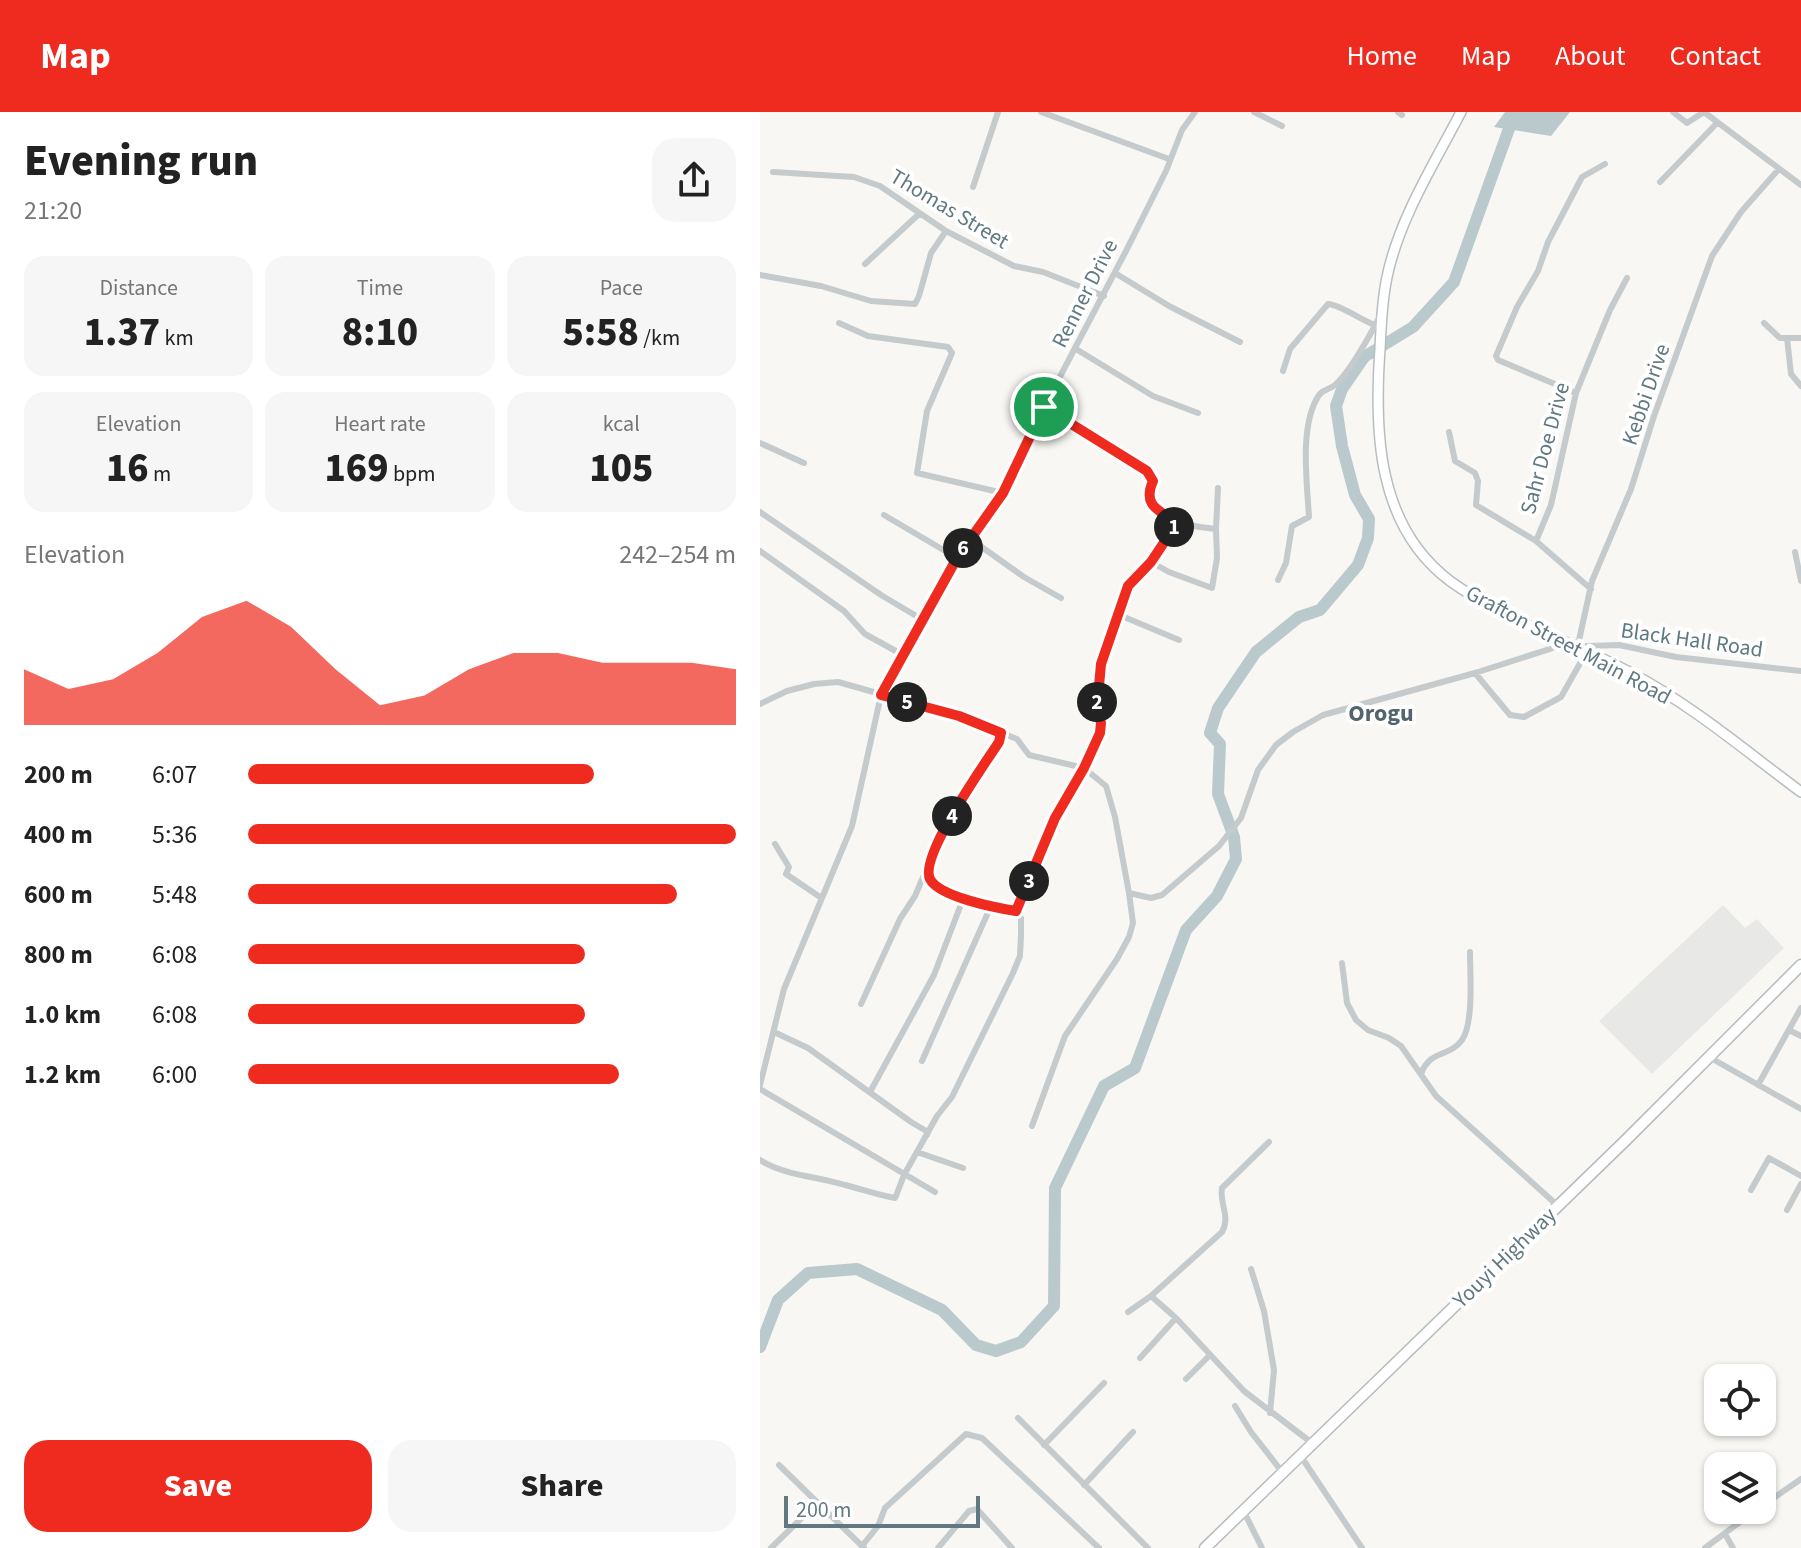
<!DOCTYPE html>
<html lang="en">
<head>
<meta charset="utf-8">
<style>
  :root { --surface:#fff; --page:#f6f6f6; --text:#222; --muted:#767676; --accent:#ee2b1e }
  body { margin:0; font-family:"Source Sans 3",sans-serif; background:var(--page); color:var(--text); height:100vh; display:flex; flex-direction:column; font-size:30px; white-space:nowrap }
  * { box-sizing:border-box; margin:0 }
  p { font-size:26px; color:var(--muted) }
  .icon { flex:none; width:44px; height:44px; fill:none; stroke:currentColor; stroke-width:2; stroke-linecap:round; stroke-linejoin:round }
  .map { position:relative; flex:1; overflow:hidden }
  .side { display:flex; flex-direction:column; background:var(--surface); width:760px }
  .side>* { flex:none }
  .controls { position:absolute; left:944px; top:1252px; display:grid; gap:16px }
  .controls a { display:grid; place-items:center; width:72px; height:72px; border-radius:16px; background:var(--surface); box-shadow:0 2px 6px #0004; font-size:40px }
  .scale { position:absolute; left:24px; bottom:20px; width:196px; box-sizing:border-box; padding-left:8px; border:4px solid #607981; border-top:0; font-size:22px; line-height:28px; white-space:nowrap; color:#607981; -webkit-text-stroke:6px #fff; paint-order:stroke }
  .pin { position:absolute; display:grid; place-items:center; width:68px; height:68px; color:#fff; margin:-34px; border:4px solid #fff; border-radius:50%; box-shadow:0 2px 8px #0007 }
  .km { position:absolute; width:40px; height:40px; margin:-20px; border-radius:50%; background:#222; color:#fff; font-size:22px; line-height:40px; text-align:center }
  .round { display:grid; place-items:center; flex:none; width:84px; height:84px; border-radius:24px; background:var(--page) }
  .summary { display:flex; align-items:center; justify-content:space-between; height:136px; padding:0 24px }
  h1 { font-size:44px; font-weight:800; line-height:60px }
  .stats { display:grid; grid-template-columns:repeat(3,1fr); gap:12px; height:136px; padding:8px 24px }
  .stats div { display:grid; align-content:center; border-radius:20px; background:var(--page); text-align:center }
  .stats b { font-size:40px; font-weight:800 }
  .stats small { font-size:22px; font-weight:400 }
  .stats p { font-size:22px }
  .chart { height:224px; padding:16px 24px }
  .chart p { display:flex; justify-content:space-between }
  .chart svg { width:100%; height:144px; margin-top:8px; fill:var(--accent); opacity:.7 }
  .action { display:flex; gap:16px; margin-top:auto; padding:16px 24px }
  .action a { flex:1; height:92px; border-radius:24px; background:var(--accent); color:#fff; font-size:32px; font-weight:800; line-height:92px; text-align:center }
  .action a+a { background:var(--page); color:var(--text) }
  ul { padding:0 24px; list-style:none; font-size:26px }
  li { display:grid; grid-template-columns:128px 96px 1fr; align-items:center; height:60px }
  li i { height:20px; border-radius:10px; background:var(--accent) }
  header { display:flex; align-items:center; gap:48px; box-sizing:border-box; height:112px; padding:0 40px; background:var(--accent); color:#fff }
  header strong { font-size:38px }
  nav { display:flex; gap:44px; margin-inline-start:auto; font-size:28px }
  main { display:flex; flex:1; min-height:0 }
  .map>svg:first-child { display:block }
</style>
</head>
<body>
<header>
<strong>Map</strong>
<nav><a>Home</a><a>Map</a><a>About</a><a>Contact</a></nav>
</header>
<main>
<section class="side">
<div class="summary"><div><h1>Evening run</h1><p>21:20</p></div><a class="round"><svg class="icon" aria-label="share" viewBox="0 0 24 24"><path d="M12 15V3M7 8l5-5 5 5M5 13v7h14v-7"/></svg></a></div>
<div class="stats">
<div><p>Distance</p><b>1.37<small> km</small></b></div>
<div><p>Time</p><b>8:10</b></div>
<div><p>Pace</p><b>5:58<small> /km</small></b></div>
</div>
<div class="stats">
<div><p>Elevation</p><b>16<small> m</small></b></div>
<div><p>Heart rate</p><b>169<small> bpm</small></b></div>
<div><p>kcal</p><b>105</b></div>
</div>
<div class="chart"><p><span>Elevation</span>242–254 m</p>
<svg viewBox="0 0 160 44" preserveAspectRatio="none"><path d="M0 44V27L10 33L20 30L30 22L40 11L50 6L60 14L70 27L80 38L90 35L100 27L110 22L120 22L130 25L140 25L150 25L160 27V44z"/></svg>
</div>
<ul>
<li><b>200 m</b>6:07<i style="width:71%"></i></li>
<li><b>400 m</b>5:36<i style="width:100%"></i></li>
<li><b>600 m</b>5:48<i style="width:88%"></i></li>
<li><b>800 m</b>6:08<i style="width:69%"></i></li>
<li><b>1.0 km</b>6:08<i style="width:69%"></i></li>
<li><b>1.2 km</b>6:00<i style="width:76%"></i></li>
</ul>
<div class="action"><a>Save</a><a>Share</a></div>
</section>
<div class="map">
<svg width="1041" height="1436" viewBox="0 0 1041 1436">
  <rect width="100%" height="100%" fill="#f8f7f4"/>
  <!-- built -->
  <path fill="#e8e9e7" d="M963 793 985 816 997 807 1024 836 892 962 839 909Z"/>
  <!-- water -->
  <path fill="#bacacc" d="M745 0H810L791 24 734 15Z"/>
  <g fill="none" stroke-linecap="round" stroke-linejoin="round">
    <!-- river -->
    <path stroke="#bacacc" stroke-width="12" d="M0 1235 18 1188 48 1161 97 1157 182 1198 216 1233 236 1239 261 1230 294 1194 295 1076 344 974 375 956 426 818 457 784 476 747 474 725 458 682 460 632 450 621 458 596 496 540 539 505 560 498 598 453 608 426 609 407 595 383 582 334 576 294 582 277 604 245 653 215 694 170 755 0"/>
    <defs>
      <path id="secondary" d="M701 0C674 52 639 107 627 165 622 188 621 213 620 237 614 320 617 414 690 469 745 509 814 530 873 562 933 594 987 640 1041 680"/>
      <path id="primary" d="M445 1436 866 1028 1041 853"/>
    </defs>
    <!-- secondary casing -->
    <use href="#secondary" stroke="#b7bec1" stroke-width="12"/>
    <!-- primary casing -->
    <use href="#primary" stroke="#b5bcbe" stroke-width="13"/>
    <!-- street -->
    <path stroke="#c5cacc" stroke-width="6" d="M281 0 409 47
      M494 0 522 14
      M638 0 642 3
      M913 0 927 11 944 0 1041 73
      M13 60 94 65 120 74 186 119 254 154 283 160 344 184
      M900 70 957 11
      M213 75 238 0
      M105 152 159 102
      M355 161 409 194 480 230
      M0 163 61 174 111 189 155 192 159 184 171 141 186 119
      M79 211 108 224 188 235 192 241 167 299 157 361 243 381
      M1004 211 1020 226H1041
      M1027 226 1031 262 1041 274
      M316 237 393 284 438 301
      M523 259 530 237 568 192C581 193 601 208 615 213
      M816 281 738 248 736 244 757 195 778 159 788 130 822 65 845 52
      M284 295 387 359 393 369C377 405 430 415 456 417L458 376
      M689 320 695 349 715 361 718 369 716 393 776 429 831 477
      M0 331 44 351
      M0 400 121 483 163 508
      M124 403 197 446
      M209 426 264 465 301 486
      M776 429 791 393 816 281 850 198 867 166
      M0 439 84 499 105 522 143 543
      M1035 440 1041 469
      M391 450 409 460 452 476 457 446 456 417
      M518 468 526 451 532 414 549 405C547 370 539 313 559 283 563 277 569 278 575 273 589 261 610 223 619 206
      M357 502 419 528
      M818 533 832 469 871 377 894 304 952 144 981 100 1018 58
      M715 561 750 603 764 605 801 585 827 539
      M0 592 27 579 54 572 78 570 199 604 257 627 269 643 324 656 346 674 355 705 369 781 391 786 402 783 459 734 481 706 498 658 516 633 533 620 563 603 715 561 796 535 859 533 916 545 1041 559
      M15 732 29 755 26 762 60 785
      M256 799 295 706 340 621 341 611 337 596 341 552 360 494 368 474 391 450 417 411
      M582 851 587 891 596 908 608 918 629 926 641 934 676 984 797 1093
      M101 892 140 807 155 784 185 714 239 630 241 621
      M1029 918 1041 924
      M14 920 48 936 151 1010 168 1020 167 1023
      M949 945 1041 997
      M162 949 230 796
      M661 962C670 937 689 946 702 928 714 911 710 861 710 840
      M0 973 24 877 92 714 121 583 197 446 243 381 284 295 366 139 406 59 422 18 435 0
      M998 973 1041 896
      M0 977 175 1080
      M110 980 174 863 203 787
      M272 1014 305 924 357 847 369 825 373 811 369 781
      M157 1040 203 1056
      M0 1048C26 1064 56 1064 85 1073 102 1077 117 1083 135 1086L136 1084 144 1063 177 1004 192 985 253 861 260 844 261 823V806L256 799C231 796 192 789 173 772 168 767 168 760 167 753
      M991 1078 1009 1046 1041 1064
      M1027 1098 1041 1072
      M491 1157 504 1199 514 1258 510 1301
      M391 1184 416 1206 484 1279 552 1331
      M368 1200 391 1184 462 1120C471 1104 459 1092 462 1076L509 1030
      M380 1246 416 1206
      M426 1267 450 1243
      M475 1294 491 1320 523 1361
      M258 1306 388 1436
      M284 1333 344 1271
      M540 1343 602 1436
      M19 1353 104 1436
      M324 1373 373 1320
      M1002 1394 1041 1367
      M483 1398 502 1436
      M965 1422 973 1436
      M102 1434 118 1414 125 1396 206 1322 222 1326 339 1436
      M11 1436 57 1391
      M178 1436 209 1399 217 1397 252 1436
      M945 1436 996 1398"/>
    <!-- secondary -->
    <use href="#secondary" stroke="#fff" stroke-width="9"/>
    <!-- primary -->
    <use href="#primary" stroke="#fff" stroke-width="10"/>
  </g>
  <g fill="none" stroke-linecap="round" stroke-linejoin="round">
    <defs>
      <path id="route" d="M284 295 387 359 393 369C382 394 399 398 417 411L391 450 368 474 341 552 337 596 341 611 340 621 324 656 295 706 256 799C237 796 179 785 170 767 159 744 224 653 239 630L241 621 199 604 121 583 197 446 243 381Z"/>
    </defs>
    <!-- route casing -->
    <use href="#route" stroke="#fff" stroke-width="16"/>
    <!-- route -->
    <use href="#route" stroke="#ee2b1e" stroke-width="10"/>
  </g>
  <g text-anchor="middle" stroke-width="8" stroke-linejoin="round" paint-order="stroke">
    <!-- street labels -->
    <g font-size="22" fill="#607981" stroke="#fff">
      <text transform="translate(190 96) rotate(31)" y="8">Thomas Street</text>
      <text transform="translate(324 181) rotate(-63)" y="8">Renner Drive</text>
      <text transform="translate(885 282) rotate(-71)" y="8">Kebbi Drive</text>
      <text transform="translate(784 336) rotate(-75)" y="8">Sahr Doe Drive</text>
      <text transform="translate(932 527) rotate(8)" y="8">Black Hall Road</text>
      <text transform="translate(809 532) rotate(28)" y="8">Grafton Street Main Road</text>
      <text transform="translate(744 1145) rotate(-44)" y="8">Youyi Highway</text>
    </g>
    <!-- neighbourhood labels -->
    <g font-size="24" font-weight="bold" fill="#53656c" stroke="#fff">
      <text x="621" y="609">Orogu</text>
    </g>
  </g>
</svg>
<div class="controls">
<a><svg class="icon" aria-label="locate" viewBox="0 0 24 24"><circle cx="12" cy="12" r="6"/><path d="M12 2v4M12 18v4M2 12h4M18 12h4"/></svg></a>
<a><svg class="icon" aria-label="layers" viewBox="0 0 24 24"><path d="M12 4l9 5-9 5-9-5zM3 14l9 5 9-5"/></svg></a>
</div>
<div class="scale">200 m</div>
<div class="pin" style="left:284px;top:295px;background:#1e9e55"><svg class="icon" aria-label="arrive" viewBox="0 0 24 24"><path d="M6 21V4h12l-3 4 3 4H6"/></svg></div>
<b class="km" style="left:414px;top:415px">1</b>
<b class="km" style="left:337px;top:590px">2</b>
<b class="km" style="left:269px;top:769px">3</b>
<b class="km" style="left:192px;top:704px">4</b>
<b class="km" style="left:147px;top:590px">5</b>
<b class="km" style="left:203px;top:436px">6</b>
</div>
</main>
</body>
</html>
